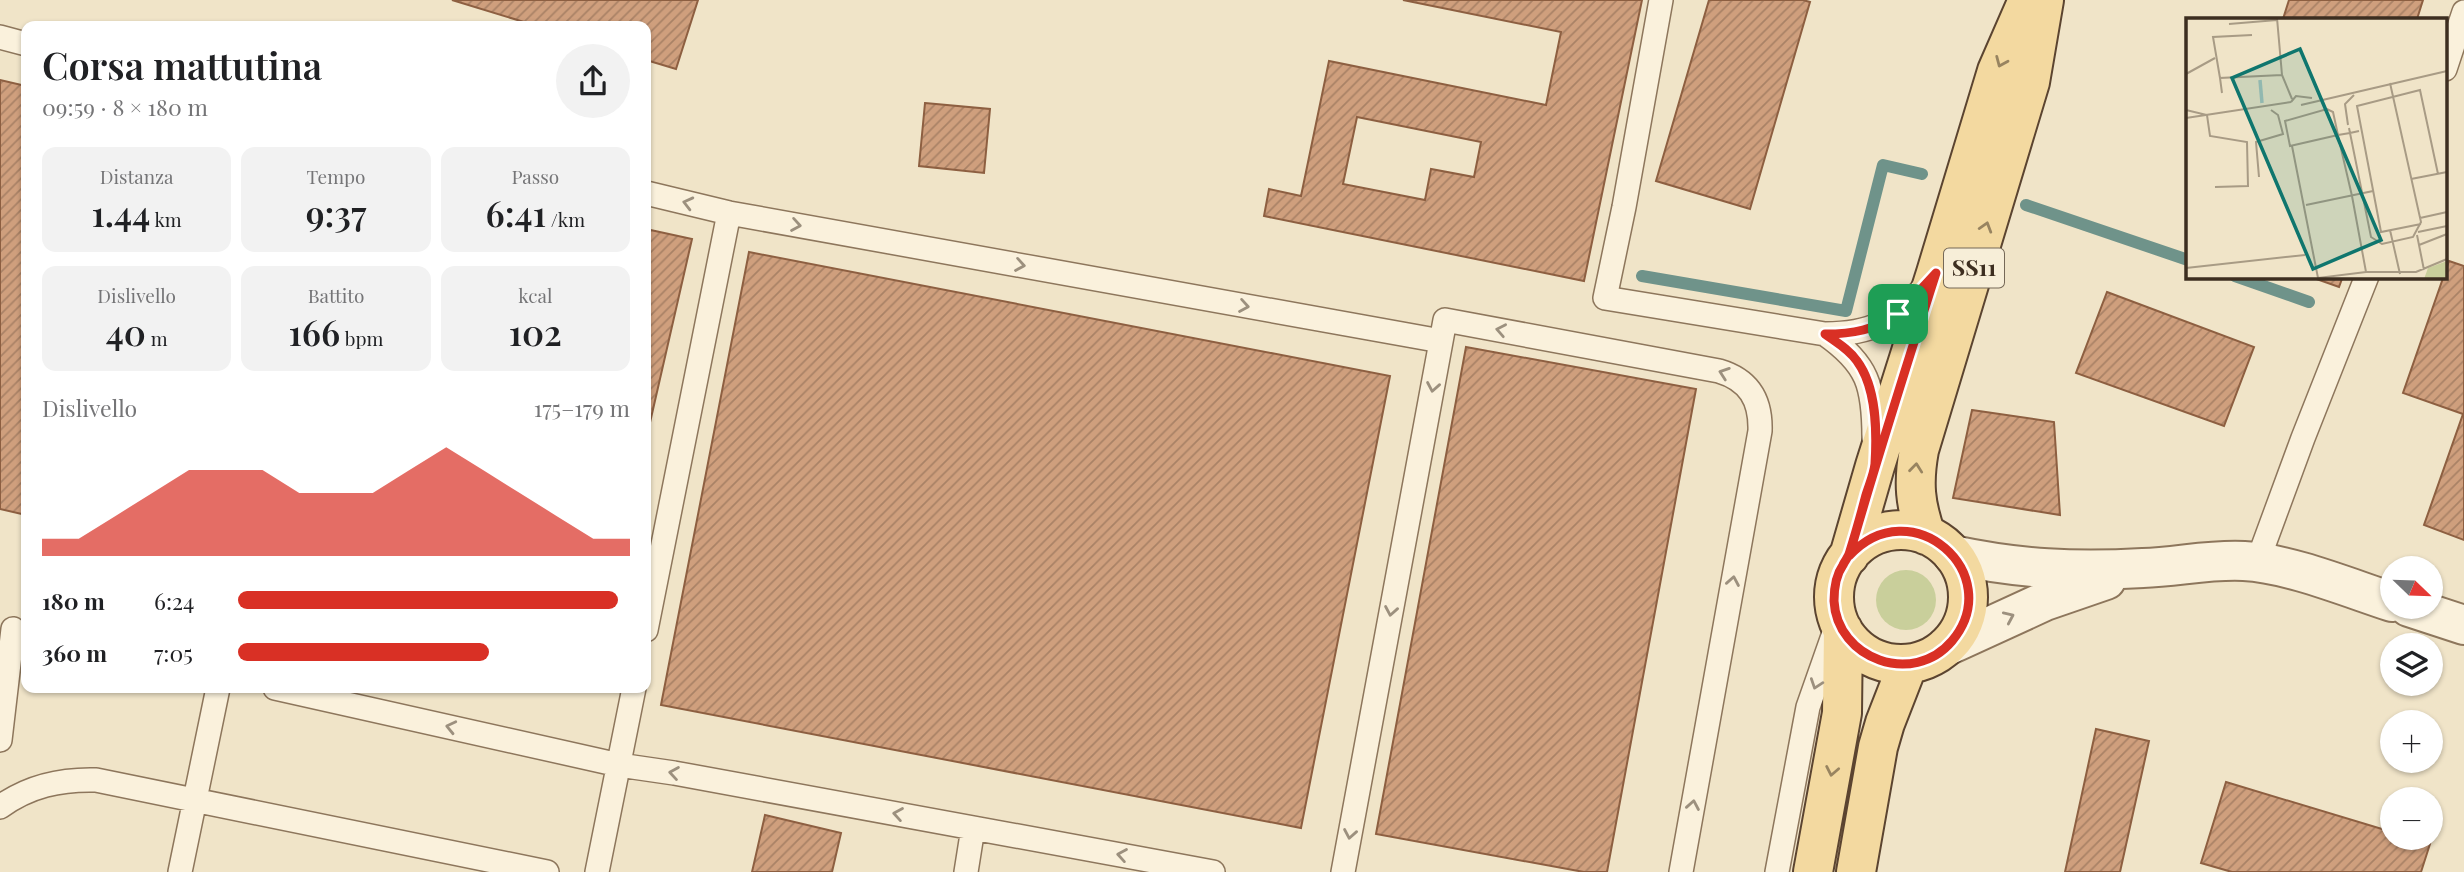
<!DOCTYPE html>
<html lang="it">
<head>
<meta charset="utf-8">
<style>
  :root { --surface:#fff; --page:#f2f2f2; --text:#202124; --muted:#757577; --accent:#d93025 }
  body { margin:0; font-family:"Playfair Display",serif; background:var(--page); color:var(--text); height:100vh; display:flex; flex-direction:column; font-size:26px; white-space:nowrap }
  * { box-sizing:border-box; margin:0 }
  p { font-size:23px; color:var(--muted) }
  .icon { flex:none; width:38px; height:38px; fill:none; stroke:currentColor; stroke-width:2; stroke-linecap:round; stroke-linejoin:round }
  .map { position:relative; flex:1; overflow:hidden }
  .sheet { position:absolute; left:21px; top:21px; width:630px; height:672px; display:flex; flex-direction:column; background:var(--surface); border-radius:14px; box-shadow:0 2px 5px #0004 }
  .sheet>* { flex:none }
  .needle { width:46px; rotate:113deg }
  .buttons { position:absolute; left:2380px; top:556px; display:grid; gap:14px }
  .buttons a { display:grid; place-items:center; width:63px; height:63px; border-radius:50%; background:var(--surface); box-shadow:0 2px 5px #0004; font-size:35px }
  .pin { position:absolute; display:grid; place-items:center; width:60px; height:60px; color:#fff; margin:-30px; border-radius:14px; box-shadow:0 4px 10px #0006 }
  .round { display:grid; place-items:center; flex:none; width:74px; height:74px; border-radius:37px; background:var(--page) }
  .overview { display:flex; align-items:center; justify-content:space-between; height:119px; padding:0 21px }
  h1 { font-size:38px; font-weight:600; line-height:52px }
  .stats { display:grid; grid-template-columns:repeat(3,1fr); gap:10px; height:119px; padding:7px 21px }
  .stats div { display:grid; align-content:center; border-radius:14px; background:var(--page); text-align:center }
  .stats b { font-size:35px; font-weight:600 }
  .stats small { font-size:19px; font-weight:400 }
  .stats p { font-size:19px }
  .chart { height:196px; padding:14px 21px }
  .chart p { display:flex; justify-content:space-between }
  .chart svg { width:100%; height:126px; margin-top:7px; fill:var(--accent); opacity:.7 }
  ul { padding:0 21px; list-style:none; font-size:23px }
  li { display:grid; grid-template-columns:112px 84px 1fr; align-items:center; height:52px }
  li i { height:18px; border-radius:9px; background:var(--accent) }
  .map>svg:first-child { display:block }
</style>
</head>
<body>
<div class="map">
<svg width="2464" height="872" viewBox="0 0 2464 872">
  <defs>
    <pattern id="building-hatch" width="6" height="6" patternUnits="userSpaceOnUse" patternTransform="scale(1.75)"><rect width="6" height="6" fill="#cf9f7d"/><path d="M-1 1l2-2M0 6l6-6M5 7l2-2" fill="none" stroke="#a98266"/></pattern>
  </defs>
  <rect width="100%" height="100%" fill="#f0e4c8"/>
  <!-- grass -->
  <path fill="#c9cf9b" d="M1876 600a30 30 0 1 1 60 0a30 30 0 1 1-60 0Z"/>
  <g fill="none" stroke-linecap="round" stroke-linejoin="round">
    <!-- stream -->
    <path stroke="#6f938a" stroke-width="12" d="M2026 205 2188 260
      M1642 276 1846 311 1883 165 1922 174
      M2235 276 2309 302"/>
  </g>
  <!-- building -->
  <path fill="url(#building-hatch)" stroke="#8d5f41" stroke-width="2" fill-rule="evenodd" d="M452 0H698L676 69 646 60V26H537Z
    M1403 0H1642L1584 281 1264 216 1269 189 1301 196 1329 61 1546 105 1561 32ZM1357 117 1481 142 1474 177 1431 169 1425 200 1343 184Z
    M1709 0H1803L1810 2 1750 209 1656 181Z
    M2289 0H2423L2417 19H2283Z
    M0 80 26 86V515L0 509Z
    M925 103 990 109 984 173 919 166Z
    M646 229 692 239 646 440Z
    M749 252 1390 376 1301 828 661 705Z
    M2449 261 2464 266V540L2424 525 2463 414 2403 393Z
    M2308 276H2343L2339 287Z
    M2107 292 2254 347 2224 426 2076 373Z
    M1466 347 1696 389 1607 872H1584L1376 834Z
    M1972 410 2054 422 2060 515 1953 498Z
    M2096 729 2149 741 2120 872H2065Z
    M2226 782 2392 832V838H2411L2430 844 2421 872H2232L2201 863Z
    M765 815 841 833 832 872H752Z"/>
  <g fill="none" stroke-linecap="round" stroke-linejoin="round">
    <defs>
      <path id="service" d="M1661 0 1624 207 1605 298 1825 334C1872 334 1893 322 1924 287
        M0 37 26 44
        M2445 69 2464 12
        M646 193 729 213 1441 341
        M1825 334C1868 364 1874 386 1874 438
        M2257 563 2303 438 2367 276
        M646 630 729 213
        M275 688 619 765 674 773 1213 872
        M0 740 13 629
        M0 807C29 786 60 779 96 780L547 872
        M180 872 218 688
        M597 872 634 688
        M966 872 973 828
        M1343 872 1445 320 1719 371C1749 380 1761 400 1760 431L1681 872
        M1777 872 1808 707 1834 633"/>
      <path id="minor" d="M1953 555C2019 569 2075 572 2143 568 2177 567 2210 559 2244 561 2288 563 2349 588 2392 602
        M2409 607 2464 625
        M1947 646 2045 601 2106 580"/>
      <path id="primary" d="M1834 597a67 67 0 1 1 134 0a67 67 0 1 1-134 0Z
        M1926 535C1915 504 1913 483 1919 450L2030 82 2044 0
        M1849 556 1875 466 1936 273 1997 71 2028 0
        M1813 872 1842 713 1843 630
        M1856 872 1878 747 1885 723 1908 664"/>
    </defs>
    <!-- service casing -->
    <use href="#service" stroke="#8d765c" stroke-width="26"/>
    <!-- minor casing -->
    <use href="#minor" stroke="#8d765c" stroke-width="42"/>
    <!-- primary casing -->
    <use href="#primary" stroke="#5b4430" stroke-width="42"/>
    <!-- service -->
    <use href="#service" stroke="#faf1dc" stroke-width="23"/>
    <!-- minor -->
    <use href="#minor" stroke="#faf1dc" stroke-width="38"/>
    <!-- primary -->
    <use href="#primary" stroke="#f3d9a0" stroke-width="38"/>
  </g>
  <!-- one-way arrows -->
  <defs><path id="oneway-chevron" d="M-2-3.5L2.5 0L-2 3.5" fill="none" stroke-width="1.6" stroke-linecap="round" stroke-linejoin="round" transform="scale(1.75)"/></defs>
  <g stroke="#988460">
    <use href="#oneway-chevron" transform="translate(2001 62) rotate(113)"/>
    <use href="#oneway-chevron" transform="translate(1986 227) rotate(-73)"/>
    <use href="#oneway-chevron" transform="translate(1916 468) rotate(-84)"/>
    <use href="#oneway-chevron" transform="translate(1832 771) rotate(101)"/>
  </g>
  <g stroke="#9c907e">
    <use href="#oneway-chevron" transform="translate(688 203) rotate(-166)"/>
    <use href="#oneway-chevron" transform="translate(796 225) rotate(10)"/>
    <use href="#oneway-chevron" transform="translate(1020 265) rotate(10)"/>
    <use href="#oneway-chevron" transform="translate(1244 306) rotate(10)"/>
    <use href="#oneway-chevron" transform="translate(1501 330) rotate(-169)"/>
    <use href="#oneway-chevron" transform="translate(1724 373) rotate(-161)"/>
    <use href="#oneway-chevron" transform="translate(1433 387) rotate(100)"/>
    <use href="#oneway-chevron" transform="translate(1733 581) rotate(-80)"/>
    <use href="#oneway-chevron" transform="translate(1391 611) rotate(100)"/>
    <use href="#oneway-chevron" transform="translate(2009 617) rotate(-24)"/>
    <use href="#oneway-chevron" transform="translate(1816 684) rotate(109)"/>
    <use href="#oneway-chevron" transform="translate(451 727) rotate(-167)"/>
    <use href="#oneway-chevron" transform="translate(674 773) rotate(-171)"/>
    <use href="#oneway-chevron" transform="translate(1693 805) rotate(-80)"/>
    <use href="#oneway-chevron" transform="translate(898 814) rotate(-170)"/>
    <use href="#oneway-chevron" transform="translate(1350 834) rotate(100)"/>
    <use href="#oneway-chevron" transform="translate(1122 855) rotate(-170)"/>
  </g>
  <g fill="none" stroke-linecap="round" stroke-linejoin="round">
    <defs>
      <path id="route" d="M1898 314C1875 330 1852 334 1825 334 1836 342 1849 349 1857 361 1877 388 1877 432 1875 464 1874 474 1869 485 1866 495 1861 514 1856 532 1850 551 1849 557 1845 560 1843 565 1836 575 1834 589 1834 601 1837 659 1913 687 1952 641 2008 574 1911 488 1849 556 1876 461 1906 367 1936 273L1898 314"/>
    </defs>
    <!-- route casing -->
    <use href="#route" stroke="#fff" stroke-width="14"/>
    <!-- route -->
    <use href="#route" stroke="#d93025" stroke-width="9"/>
  </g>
  <g text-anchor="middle" stroke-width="5" stroke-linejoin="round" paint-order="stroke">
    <!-- shield labels -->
    <rect fill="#f7eed8" stroke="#756857" stroke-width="2" x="1944" y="248.5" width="60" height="39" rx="5"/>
    <g font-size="23" font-weight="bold" fill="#3d2e20">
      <text x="1974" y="276">SS11</text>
    </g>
  </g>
  <!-- overview -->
  <g transform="translate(2186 18)">
    <rect width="261" height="261" fill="#f0e4c8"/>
    <path d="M261 243V261H238L242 250Z" fill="#c9cf9b"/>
    <path fill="none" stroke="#a9c4bc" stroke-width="3.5" d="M74 62 76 85"/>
    <path fill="none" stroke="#a89b85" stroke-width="2" d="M91 0 96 57 106 81M43 6 91 2M0 56 29 40M34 60 27 19 66 17M36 75 34 60 96 57M105 84 110 78 126 80M115 87 261 53M0 92 21 97 24 118 61 124 62 168 29 169M0 100 105 84M162 107 159 86 168 77M163 110 185 219 196 226 227 219 235 204 204 65M173 113 164 115 152 117 104 128 99 103 141 91 147 94 152 117 153 122 166 178 180 254H230L261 241M106 128 132 260 180 254M73 159 70 124 97 116 92 97 85 92M225 161 261 154M120 187 187 173M234 200 261 194M235 206 195 214 171 88 234 72 252 156M204 212 214 256M232 214 261 208M231 217 238 252M233 227 261 216M0 250 119 237"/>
    <path fill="#0f766e" fill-opacity="0.15" stroke="#0f766e" stroke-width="3.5" d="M114 31 195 222 127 251 46 60Z"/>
    <rect width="261" height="261" fill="none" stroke="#3d2e20" stroke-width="3.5"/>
  </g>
</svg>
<div class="buttons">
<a><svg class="needle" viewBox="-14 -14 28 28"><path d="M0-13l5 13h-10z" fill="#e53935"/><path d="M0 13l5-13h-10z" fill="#757577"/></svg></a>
<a><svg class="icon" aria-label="layers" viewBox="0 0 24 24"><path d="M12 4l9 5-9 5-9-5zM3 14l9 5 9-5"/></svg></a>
<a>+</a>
<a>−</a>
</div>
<div class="pin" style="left:1898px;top:314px;background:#1e9e55"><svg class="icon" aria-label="arrive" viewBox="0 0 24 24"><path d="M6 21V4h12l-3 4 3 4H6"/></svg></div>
<section class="sheet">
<div class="overview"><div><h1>Corsa mattutina</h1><p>09:59 · 8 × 180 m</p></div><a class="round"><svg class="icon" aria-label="share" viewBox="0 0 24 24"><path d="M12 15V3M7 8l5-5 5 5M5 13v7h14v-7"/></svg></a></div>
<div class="stats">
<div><p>Distanza</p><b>1.44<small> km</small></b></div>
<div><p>Tempo</p><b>9:37</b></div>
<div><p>Passo</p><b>6:41<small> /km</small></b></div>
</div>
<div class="stats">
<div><p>Dislivello</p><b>40<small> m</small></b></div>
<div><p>Battito</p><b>166<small> bpm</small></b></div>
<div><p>kcal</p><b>102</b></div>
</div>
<div class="chart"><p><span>Dislivello</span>175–179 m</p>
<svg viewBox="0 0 160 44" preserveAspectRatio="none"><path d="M0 44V38L10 38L20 30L30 22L40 14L50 14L60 14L70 22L80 22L90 22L100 14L110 6L120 14L130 22L140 30L150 38L160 38V44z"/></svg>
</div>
<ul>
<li><b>180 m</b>6:24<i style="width:97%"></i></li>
<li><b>360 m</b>7:05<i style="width:64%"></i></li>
</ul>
</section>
</div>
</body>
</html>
